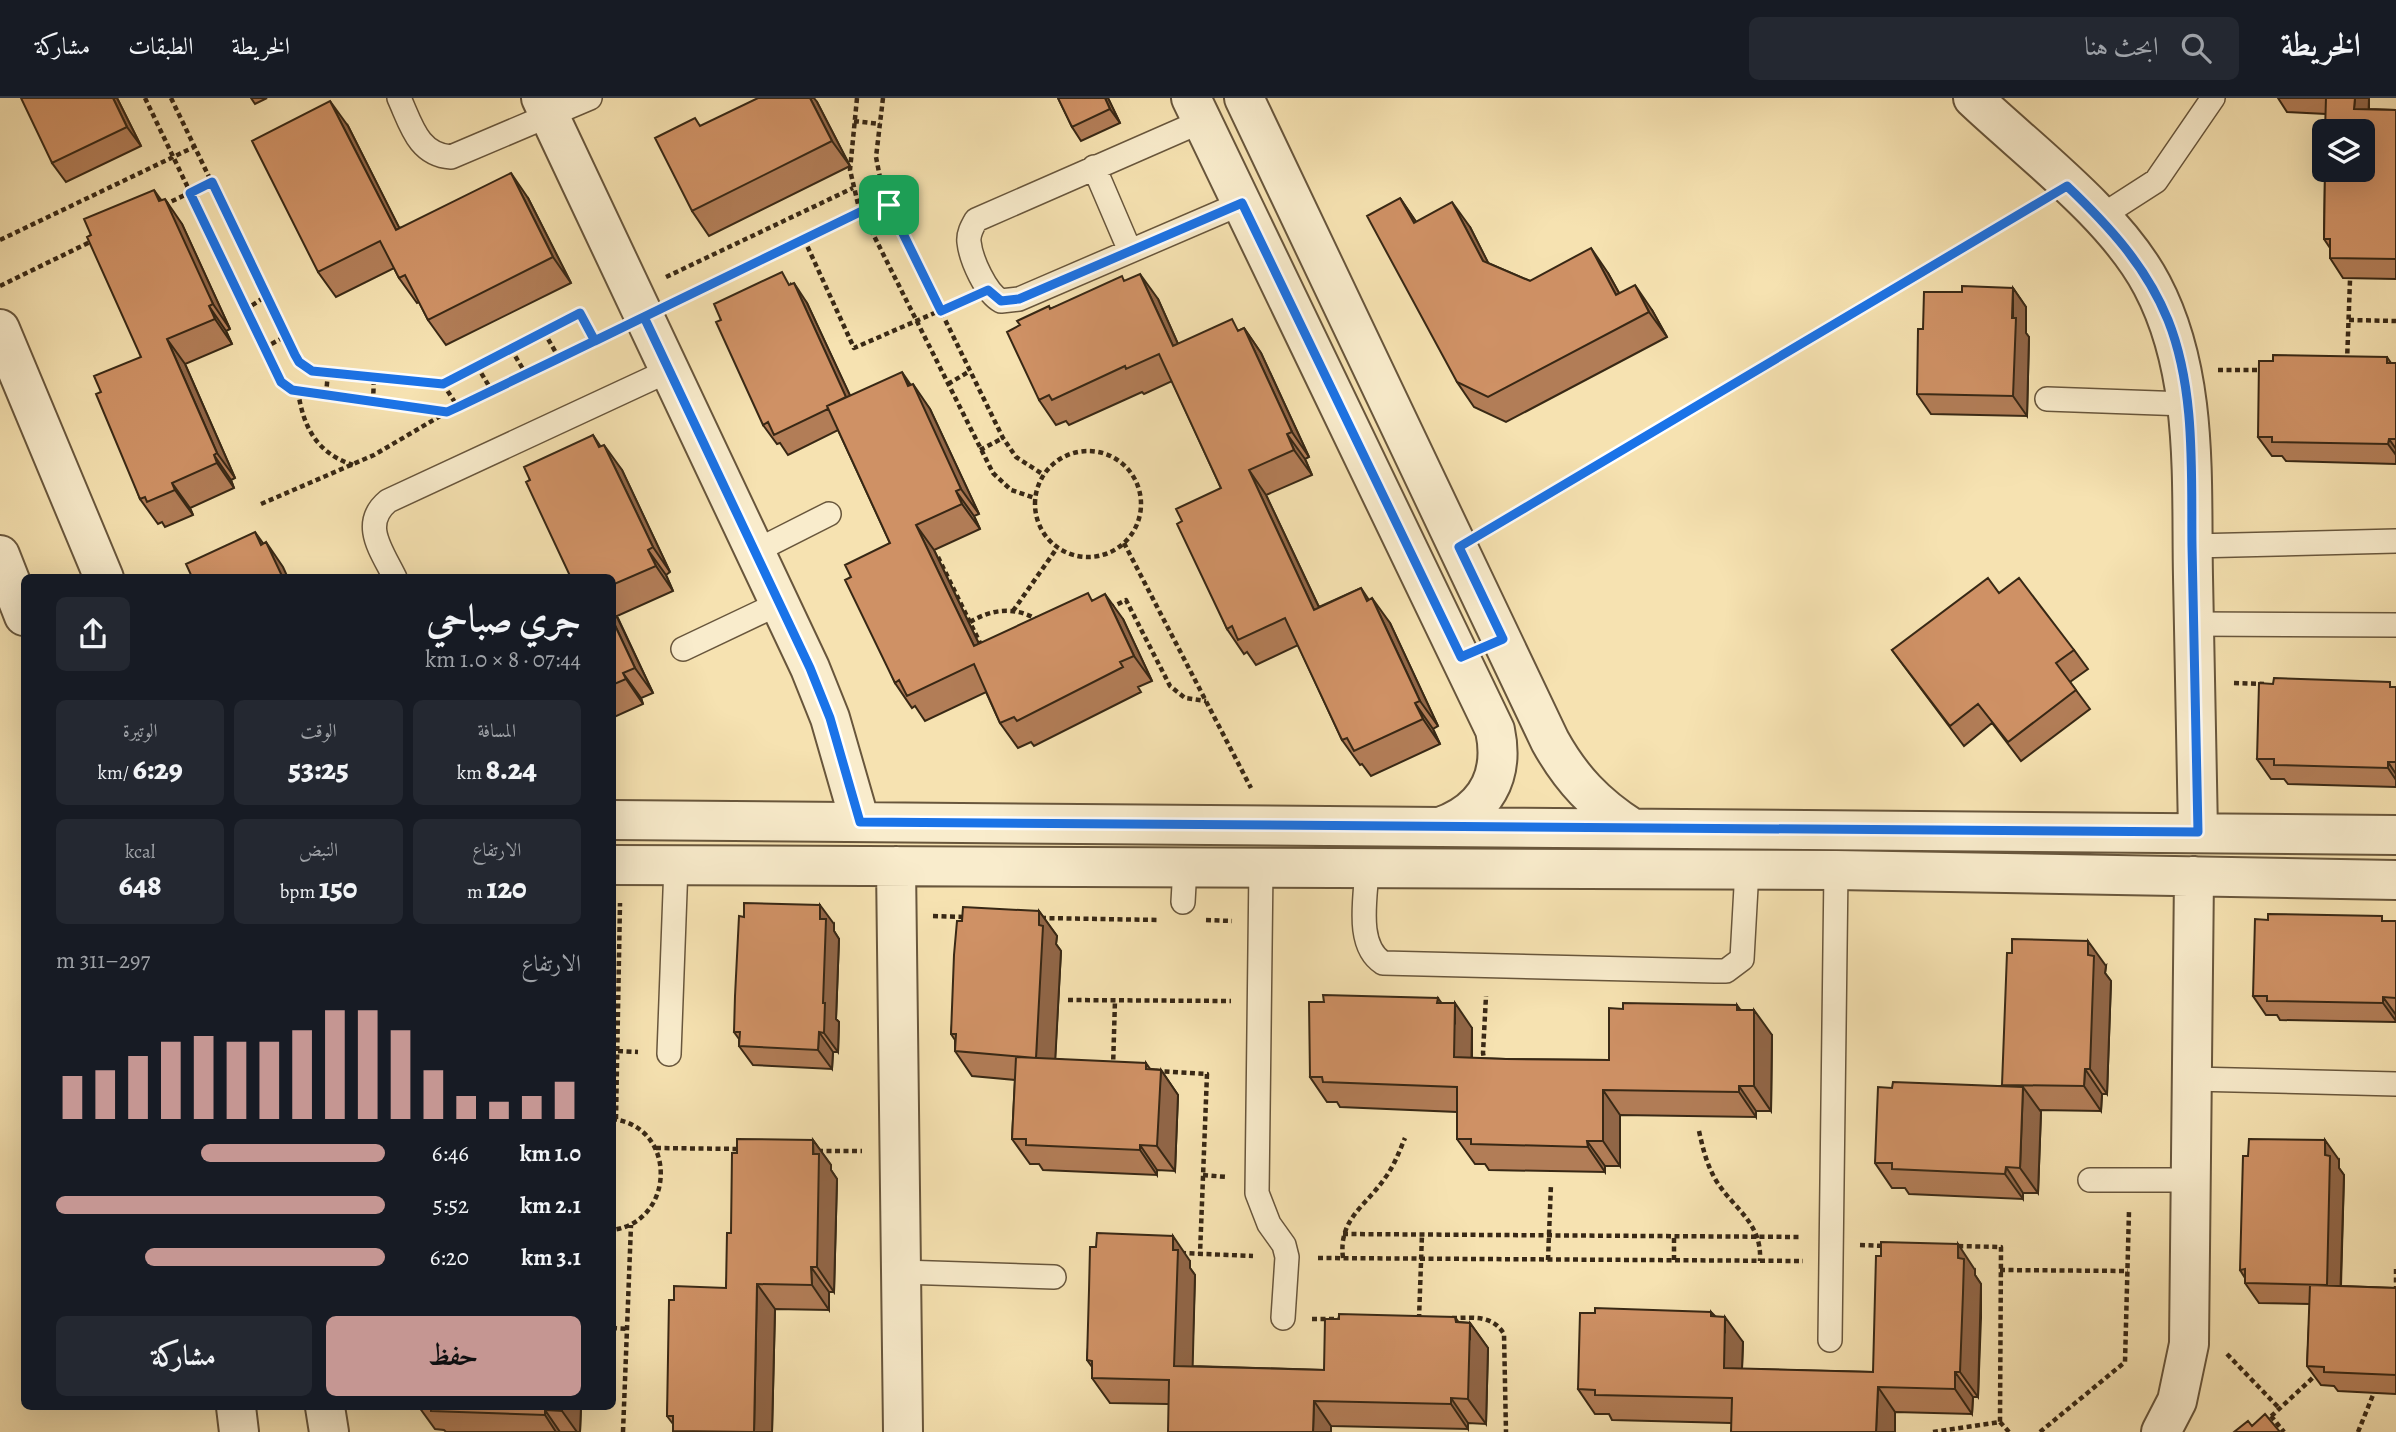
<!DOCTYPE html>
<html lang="ar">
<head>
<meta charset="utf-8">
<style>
  :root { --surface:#171b24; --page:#242831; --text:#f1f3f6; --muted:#9ea1a6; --line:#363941; --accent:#c59692 }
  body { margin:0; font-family:Alegreya,Amiri,serif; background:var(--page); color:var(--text); direction:rtl; height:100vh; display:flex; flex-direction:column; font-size:26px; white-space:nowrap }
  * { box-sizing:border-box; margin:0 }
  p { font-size:23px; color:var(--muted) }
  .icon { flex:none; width:38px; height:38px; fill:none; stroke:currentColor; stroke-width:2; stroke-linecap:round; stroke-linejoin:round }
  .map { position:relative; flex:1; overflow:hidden; direction:ltr }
  .panel { position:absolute; left:21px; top:476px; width:595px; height:836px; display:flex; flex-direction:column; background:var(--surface); border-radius:10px; box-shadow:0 7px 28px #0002; direction:rtl }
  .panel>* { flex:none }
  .buttons { position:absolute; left:2312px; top:21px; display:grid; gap:14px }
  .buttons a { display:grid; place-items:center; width:63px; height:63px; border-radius:10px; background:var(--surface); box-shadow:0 7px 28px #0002; font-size:35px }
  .pin { position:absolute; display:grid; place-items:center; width:60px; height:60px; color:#fff; margin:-30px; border-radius:14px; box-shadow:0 4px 10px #0006 }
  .round { display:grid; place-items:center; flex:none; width:74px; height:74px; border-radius:10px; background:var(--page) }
  .overview { display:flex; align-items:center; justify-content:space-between; height:119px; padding:0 35px }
  h1 { font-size:38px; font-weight:800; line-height:52px }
  .figures { display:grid; grid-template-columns:repeat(3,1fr); gap:10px; height:119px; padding:7px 35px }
  .figures div { display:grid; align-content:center; border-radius:10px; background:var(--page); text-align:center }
  .figures b { font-size:30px; font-weight:800 }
  .figures small { font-size:19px; font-weight:400 }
  .figures p { font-size:19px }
  .chart { height:196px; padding:14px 35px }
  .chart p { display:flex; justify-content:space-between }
  .chart svg { width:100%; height:126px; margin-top:7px; stroke:var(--accent); stroke-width:6 }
  .button { display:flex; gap:14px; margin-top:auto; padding:14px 35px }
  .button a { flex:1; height:80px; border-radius:10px; background:var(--accent); color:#111; font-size:28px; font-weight:800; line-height:80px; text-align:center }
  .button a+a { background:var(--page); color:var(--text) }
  ul { padding:0 35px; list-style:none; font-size:23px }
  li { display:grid; grid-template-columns:112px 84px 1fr; align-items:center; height:52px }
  li i { height:18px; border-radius:9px; background:var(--accent) }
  header { display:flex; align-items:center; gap:42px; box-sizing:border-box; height:98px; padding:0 35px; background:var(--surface); border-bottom:2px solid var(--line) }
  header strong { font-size:33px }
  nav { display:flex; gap:38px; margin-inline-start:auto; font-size:24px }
  .search { width:490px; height:63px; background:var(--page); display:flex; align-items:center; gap:18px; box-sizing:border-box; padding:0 24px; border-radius:10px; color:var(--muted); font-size:26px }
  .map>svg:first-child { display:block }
</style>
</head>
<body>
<header>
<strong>الخريطة</strong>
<div class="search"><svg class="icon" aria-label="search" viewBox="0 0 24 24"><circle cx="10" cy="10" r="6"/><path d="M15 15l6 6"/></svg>ابحث هنا</div>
<nav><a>الخريطة</a><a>الطبقات</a><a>مشاركة</a></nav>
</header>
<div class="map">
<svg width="2396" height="1334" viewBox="0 0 2396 1334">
  <rect width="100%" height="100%" fill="#f6e2b1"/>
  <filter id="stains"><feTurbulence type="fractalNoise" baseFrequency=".00286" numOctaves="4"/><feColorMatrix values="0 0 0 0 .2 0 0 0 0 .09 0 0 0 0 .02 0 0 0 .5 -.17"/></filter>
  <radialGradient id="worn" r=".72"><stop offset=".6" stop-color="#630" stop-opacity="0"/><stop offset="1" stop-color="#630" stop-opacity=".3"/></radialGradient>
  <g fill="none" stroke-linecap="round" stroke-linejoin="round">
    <defs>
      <path id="service" d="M399 0C411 26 418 57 451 59L590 0
        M1202 23 976 122C972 129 968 136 969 144 971 162 986 195 1001 203L1019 201 1242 105
        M1094 69 1130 153
        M2100 119 2156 83 2213 0
        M2047 301 2186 306
        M2192 448 2396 443
        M756 453 829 416
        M395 480C382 453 360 426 388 403L670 272
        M2194 526 2396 527
        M683 551 780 505
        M1261 769 1257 1095 1269 1126 1284 1147 1287 1159 1283 1220
        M1367 770C1366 799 1355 847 1383 865L1715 873H1726L1742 861 1747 771
        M1183 804 1185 769
        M669 956 676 767
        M2192 981 2396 986
        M2090 1082H2192
        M901 1174 1054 1179
        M1830 1242 1836 772"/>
      <path id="minor" d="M541 0 810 570 830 620 860 724
        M1191 0 1495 632C1505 679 1485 713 1440 729
        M1244 0 1550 643C1571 681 1596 707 1632 730
        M1973 0C2030 54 2116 118 2152 187 2199 276 2191 382 2193 479 2194 564 2196 649 2198 734
        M0 231 104 480
        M0 457 24 518
        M612 722 2396 737
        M612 767 1836 772 2396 782
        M896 768 903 1334
        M236 1309 239 1334
        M325 1309 329 1334
        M2161 1334 2177 1303 2189 1246 2194 778"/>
    </defs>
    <!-- service casing -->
    <use href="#service" stroke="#68563c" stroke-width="26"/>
    <!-- minor casing -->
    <use href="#minor" stroke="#68563c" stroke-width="42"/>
    <!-- path -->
    <path stroke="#382815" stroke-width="4.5" stroke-dasharray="5 3.5" stroke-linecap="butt" d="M145 0 281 284 292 292 447 314
      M171 0 295 257 299 264 312 273 443 286 580 215 595 243
      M857 0 850 72 858 106 993 375 1011 392 1035 400
      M883 0 876 59 883 95 1003 340 1016 359 1044 377
      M854 23 880 26
      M164 107 212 84
      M865 118 889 107
      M804 141 854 250 962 203
      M0 142 194 49
      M666 179 853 90
      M0 188 94 142
      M677 203 862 113
      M245 212 266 198
      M2349 222 2396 223
      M544 234 559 260
      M264 250 286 238
      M511 251 526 276
      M2347 264 2350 182
      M477 268 492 293
      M2218 272H2265
      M443 286 458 309
      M948 286 970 273
      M298 293C303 328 316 355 353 367
      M326 297 328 274
      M373 304 374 279
      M980 352 1003 340
      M1035 406a53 53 0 1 1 106 0a53 53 0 1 1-106 0Z
      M261 406 374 357 447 314 609 236
      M1490 431 2036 106
      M1124 445 1251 690
      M938 459 982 549
      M1110 510 1126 502 1170 588 1185 600 1206 603
      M1013 513 1057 450
      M970 524C992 511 1015 508 1038 522
      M2234 585 2264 586
      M933 818 966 819
      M1041 820 1159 822
      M1206 822 1232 823
      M1068 902 1231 903
      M618 953 638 954
      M1485 966 1483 955 1486 898
      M1113 970 1115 902
      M1156 973 1207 976 1200 1156
      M612 1021C678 1028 676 1124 612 1132
      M616 1021 620 805
      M1699 1033C1703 1051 1707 1068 1717 1084 1736 1113 1762 1125 1760 1163
      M656 1050 743 1051
      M818 1053H862
      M1203 1077 1227 1079
      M1343 1136 1801 1139
      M1860 1147 1886 1148
      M1181 1155 1253 1158
      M1318 1160 1803 1163
      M1343 1160C1338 1121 1366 1108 1385 1080 1394 1068 1399 1054 1405 1040
      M1548 1162 1551 1086
      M1674 1162V1139
      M2396 1171V1193
      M2000 1172 2128 1173
      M1452 1220C1472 1220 1492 1216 1504 1236L1506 1334
      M1312 1221H1345
      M1419 1221 1422 1136
      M612 1230 629 1231
      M2227 1256 2280 1311
      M2271 1318 2284 1334
      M2000 1324 2009 1334
      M2265 1324 2318 1275
      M623 1334 631 1127
      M1933 1334 2000 1324 2001 1149 1955 1148
      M2040 1334 2125 1264 2129 1113
      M2358 1334 2373 1297"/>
    <!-- service -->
    <use href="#service" stroke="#f9eccc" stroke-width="23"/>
    <!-- minor -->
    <use href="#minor" stroke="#f9eccc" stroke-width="38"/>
  </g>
  <!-- wall -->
  <path fill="#b27d57" stroke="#382815" stroke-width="2" d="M117 0 141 48 66 84 52 65Z
    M251 0H267L255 6Z
    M1058 0H1108L1120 25 1081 43 1072 29Z
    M2278 0H2369V11L2396 12V181L2343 180 2330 160V150L2324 141 2326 16 2287 14Z
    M817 4 850 68 709 138 692 113 701 28Z
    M348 28 399 130 528 100 571 185 446 247 428 222 419 204 417 205 399 180 394 170 336 199 318 174Z
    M1400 100 1416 124 1470 129 1488 165 1530 183 1608 175 1619 195 1652 212 1667 239 1506 324 1474 309 1457 284Z
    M161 102 182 126 230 231 226 233 232 246 185 266 235 380 231 382 234 390 190 410 193 417 165 429 162 424 158 426 140 401 101 294 141 259Z
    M1125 183 1158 201 1178 246 1240 232 1244 230 1261 255 1309 359 1305 361 1312 377 1266 397 1319 509 1361 490 1369 502 1390 525 1438 628 1433 631 1440 646 1371 678 1362 666 1360 667 1342 642 1298 547 1256 567 1247 554 1244 556 1227 531 1182 423 1221 390 1172 283 1144 296 1142 294 1069 327 1066 323 1056 327 1039 302 1050 211Z
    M791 186 807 205 850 298 911 287 930 311 979 416 974 418 980 431 934 452 979 546 1093 502 1123 521 1152 583 1138 589 1141 594 1034 648 1031 644 1018 650 1000 625 986 594 925 623 915 608 912 610 895 585 851 479 890 445 838 332 788 357 780 345 777 346 763 327Z
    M2013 190 2026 209V235L2029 239 2027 318 1931 316 1917 296 1923 231 1962 194Z
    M2387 259 2391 265H2396V366L2286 363 2282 358H2272L2258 339Z
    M593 337 601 349 622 372 670 474 666 477 673 493 617 518 653 595 641 600 643 606 612 620V480L530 382Z
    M1999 495 2074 552 2088 571 2070 584 2090 611 2021 663 1992 625 1964 648 1892 552Z
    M2394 589H2396V689L2288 686 2284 681H2271L2257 661Z
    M1039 813 1057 838 1056 846 1061 853 1055 961 1161 972 1178 997 1175 1073 1157 1072V1077L1043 1072 1039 1066H1030L1012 1041 1015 982 972 978 955 953V942L951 936 962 823Z
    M2385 823H2396V924L2280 922 2277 917H2266L2253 898Z
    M834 826V833L839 841 836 921 839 924 838 954H833L832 971 753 967 739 948V941L734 934Z
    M2106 868 2105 875 2111 883 2107 996H2102L2101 1013 2039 1012 2041 1014 2038 1095H2023V1101L1909 1096 1905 1090H1892L1875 1065 1892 990 2003 988 2002 987Z
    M1441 905 1472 930V960L1506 961 1609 962 1741 912 1772 937 1771 1013H1756V1019L1620 1017V1068H1605V1074L1489 1072 1485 1066H1475L1457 1041V1014L1340 1009 1337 1004H1327L1310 979Z
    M813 1042 831 1067V1072L837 1081 834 1194H829V1212L775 1211 772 1334H673V1326L667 1318 674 1202 726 1190 731 1135Z
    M2339 1062V1070L2344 1077 2341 1188 2396 1190V1296L2338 1293 2334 1288 2321 1287 2307 1268 2310 1206 2259 1205 2245 1185V1180L2240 1172Z
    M1096 1149 1190 1163V1170L1195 1177 1192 1268 1324 1272 1459 1224 1470 1225 1488 1250 1486 1326 1468 1325V1331L1331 1328 1168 1306 1110 1305 1092 1280V1269L1087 1262Z
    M1975 1172V1177L1981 1186V1220L1978 1299H1973L1972 1316 1895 1314 1731 1325 1612 1322 1609 1316H1595L1578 1291 1711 1214 1715 1218 1743 1244 1742 1271 1873 1274Z
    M419 1309H581L580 1334H446L444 1332 435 1331Z"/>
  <!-- shaded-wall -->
  <path fill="#916647" stroke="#382815" stroke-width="2" d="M113 0H117L141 48 127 29Z
    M810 0H814L817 4 850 68 832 43Z
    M1105 0H1108L1120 25 1110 11Z
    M2355 0H2369L2368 31 2354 11Z
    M330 3 348 28 413 157 396 132Z
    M511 75 528 100 571 185 553 159Z
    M154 92 172 117 165 101 182 126 230 231 213 206Z
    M1400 100 1417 125H1414Z
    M1452 104 1470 129 1500 188 1483 163Z
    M1591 150 1608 175 1634 222 1616 197Z
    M1140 176 1158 201 1190 273 1173 248Z
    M794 185 807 205 861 321 847 302Z
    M1635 187 1652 212 1667 239 1649 214Z
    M2013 190 2026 209V235L2029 239 2027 318 2013 298Z
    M209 208 226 233 232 246 215 221Z
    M1244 230 1261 255 1309 359 1292 334Z
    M167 241 185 266 235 380 217 355Z
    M902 274 917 296 913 286 930 311 979 416 961 391Z
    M1287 336 1305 361 1312 377 1294 352Z
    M2389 341 2396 351V357L2388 346Z
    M604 347 622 372 670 474 653 449Z
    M214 357 231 382 234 390 217 365Z
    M1249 372 1266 397 1332 537 1314 512Z
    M172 385 190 410 193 417 175 392Z
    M956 393 974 418 980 431 962 406Z
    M916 427 934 452 992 573 974 548Z
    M255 434 273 459 266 444 283 469 288 480H283L261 447Z
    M648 452 666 477 673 493 656 468Z
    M1105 496 1123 521 1152 583 1134 558Z
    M1372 500 1390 525 1438 628 1420 603Z
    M612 513 618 521 653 595 635 570 612 521Z
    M623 575 641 600 643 606 626 581Z
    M1415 605 1433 631 1440 646 1423 621Z
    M2388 664 2396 676V682L2388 670Z
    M820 807 834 826V833L839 841 836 921 839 924 838 954 824 935 820 821Z
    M1039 813 1057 838 1056 846 1061 853 1054 985 1036 960Z
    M2088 843 2106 868 2105 875 2111 883 2107 996 2090 971 2088 857Z
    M2383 899 2396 917V923L2383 905Z
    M1438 900 1455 924V905L1472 930 1471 984 1454 959 1437 905Z
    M1737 907 1754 931V912L1772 937 1771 1013 1754 988 1737 912Z
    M819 934 833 954 832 971 818 952Z
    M1146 965 1160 985 1161 972 1178 997 1175 1073 1157 1048 1146 971Z
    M2085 971 2102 996 2101 1013 2084 988Z
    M1739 988 1756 1013V1019L1739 994Z
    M2023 989 2041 1014 2038 1095 2020 1070Z
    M1603 992 1620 1017V1068L1603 1043Z
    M813 1042 831 1067V1072L837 1081 834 1194 817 1169Z
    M2325 1042 2339 1062V1070L2344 1077 2340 1206 2327 1187Z
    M1587 1043 1605 1068V1074L1588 1049Z
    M1140 1047 1157 1072V1077L1140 1052Z
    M2006 1069 2023 1095V1101L2005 1076Z
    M1173 1138 1190 1163V1170L1195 1177 1192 1293 1174 1268Z
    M1958 1146 1975 1172V1177L1981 1186 1978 1299 1960 1274Z
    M811 1169 829 1194V1212L812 1187Z
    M757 1186 775 1211 772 1334H754Z
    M1711 1214 1725 1233V1219L1743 1244 1741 1295 1724 1270 1711 1218Z
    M1455 1219 1470 1240V1225L1488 1250 1486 1326 1468 1301Z
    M1955 1274 1973 1299 1972 1316 1955 1291Z
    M1878 1289 1895 1314V1334H1876Z
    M1451 1300 1468 1325V1331L1451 1306Z
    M1314 1303 1331 1328V1334H1313Z
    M562 1309H581L580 1334H577L562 1313Z
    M545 1312 560 1334H556L545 1317Z"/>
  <!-- building -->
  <path fill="#cf9165" stroke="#382815" stroke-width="2" d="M21 0H113L127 29 52 65Z
    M758 0H810L832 43 692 113 655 40 695 20 700 28Z
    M1058 0H1105L1110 11 1072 29Z
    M2326 0H2355L2354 11 2396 12V161L2330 160V141H2324L2325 72H2362V33H2325Z
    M330 3 396 132 511 75 553 159 428 222 405 177 399 180 380 143 318 174 252 43Z
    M154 92 159 103 165 101 213 206 209 208 215 221 167 241 217 355 214 357 217 365 172 385 175 392 147 404 145 399 140 401 96 296 101 294 94 278 141 259 87 139 91 137 84 121Z
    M1400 100 1414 125 1452 104 1483 163 1530 183 1591 150 1616 197 1635 187 1649 214 1488 299 1457 284 1367 118Z
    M782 174 789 187 794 185 846 299 827 308 828 311 774 337 768 324 763 327 716 224 721 222 714 206Z
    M1140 176 1173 248 1232 221 1238 233 1244 230 1292 334 1287 336 1294 352 1249 372 1314 512 1361 490 1367 503 1372 500 1420 603 1415 605 1423 621 1354 653 1347 640 1342 642 1285 520 1238 542 1232 528 1227 531 1177 426 1182 423 1176 411 1221 390 1159 256 1126 271 1125 268 1052 302 1049 297 1039 302 1007 234 1020 227 1017 223 1049 208 1050 211 1122 178 1124 183Z
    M1962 188 2013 190 2012 220H2016L2013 298 1917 296 1918 231H1923L1924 194H1962Z
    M2273 257 2387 259V265H2396V341H2389L2388 346 2272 344V339H2258L2259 263H2273Z
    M902 274 908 288 913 286 961 391 956 393 962 406 916 427 974 548 1088 495 1092 503 1105 496 1134 558 1120 564 1123 569 1017 623 1014 619 1000 625 974 566 907 598 899 582 895 585 845 482 851 479 845 467 890 445 827 308Z
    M593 337 599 349 604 347 653 449 648 452 656 468 612 487V480H571L526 384 530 382 524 369Z
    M255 434 261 447 266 444 283 480H191L192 479 186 466Z
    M1988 480 1999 495 2019 480 2074 552 2056 565 2076 592 2008 644 1978 606 1950 628 1892 552Z
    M612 521 635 570 623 575 626 581 612 587Z
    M2274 580 2390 584V589H2396V664H2388V670L2274 667V661H2257L2259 585 2273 586Z
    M744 805 820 807V821H826L823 905H825L824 935 819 934 818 952 739 948 740 934H734L735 898 739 818 744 819Z
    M963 809 1039 813V827L1043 828 1036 960 955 953 956 936H951L954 857 957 823H962Z
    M2268 816 2382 818V823H2396V900L2383 899V905L2267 903V898H2253L2255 821 2268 822Z
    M2012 841 2088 843V857L2094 858 2090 971H2085L2084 988 2002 987 2007 855H2012Z
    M1323 897 1438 900 1437 905H1455L1454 959 1506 961 1609 962V910L1623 911V905L1737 907V912H1754V988H1739V994L1603 992V1043H1587L1588 1049 1471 1046V1041H1457V989L1323 984 1322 979H1310L1309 904H1324Z
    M1016 959 1146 965V971L1161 972 1157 1048 1140 1047V1052L1026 1047V1041H1012Z
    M1893 984 2023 989 2020 1070 2006 1069 2005 1076 1892 1071V1065H1875L1878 989 1892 990Z
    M737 1041 813 1042V1056H819L817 1169H811L812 1187 757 1186 754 1334 673 1333V1318H667L669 1202H674V1188L726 1190 727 1135H731L732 1055H737Z
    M2249 1041 2325 1042V1057L2330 1058 2327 1187 2245 1185V1171L2240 1172 2243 1058H2248Z
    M1097 1135 1173 1138V1152H1178L1174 1268 1324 1272 1325 1221H1339V1216L1455 1219 1456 1224 1470 1225 1468 1301 1451 1300V1306L1314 1303 1313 1334H1168L1169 1282 1092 1280V1263L1087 1262 1089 1192 1090 1149H1096Z
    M1881 1144 1958 1146V1160L1964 1161 1963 1195 1960 1274H1955V1291L1878 1289 1876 1334H1731L1732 1300 1595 1297V1292L1578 1291 1580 1215H1595V1210L1711 1214V1218L1725 1219 1724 1270 1873 1274 1876 1158H1881Z
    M2310 1187 2396 1190V1277L2324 1274V1269L2307 1268Z
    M431 1309H562V1313L545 1312V1317L431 1313Z
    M2265 1316 2280 1334H2234L2248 1323 2252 1328Z"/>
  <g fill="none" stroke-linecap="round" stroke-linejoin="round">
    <defs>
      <path id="route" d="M889 107 865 118 862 113C728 178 593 244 458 309L447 314 292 292 281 284 190 95 212 84 295 257 299 264 312 273 443 286 580 215 595 243 644 219 810 570 830 620 860 724 2198 734C2196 639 2194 543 2192 448 2191 375 2196 292 2168 222 2146 168 2109 128 2067 88L1459 449 1503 541 1461 559 1242 105 1019 201 1001 203 988 192 941 213 889 107"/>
    </defs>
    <!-- route casing -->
    <use href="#route" stroke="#fff" stroke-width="14"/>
    <!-- route -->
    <use href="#route" stroke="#1a73e8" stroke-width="9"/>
  </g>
  <rect width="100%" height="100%" filter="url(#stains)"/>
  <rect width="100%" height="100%" fill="url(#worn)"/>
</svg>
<div class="buttons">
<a><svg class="icon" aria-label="layers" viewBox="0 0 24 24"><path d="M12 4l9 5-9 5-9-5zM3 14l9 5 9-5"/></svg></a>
</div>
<div class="pin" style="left:889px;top:107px;background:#1e9e55"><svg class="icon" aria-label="arrive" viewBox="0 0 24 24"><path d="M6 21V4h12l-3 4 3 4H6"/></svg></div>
<section class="panel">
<div class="overview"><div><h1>جري صباحي</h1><p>07:44 · 8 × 1.0 km</p></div><a class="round"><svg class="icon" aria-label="share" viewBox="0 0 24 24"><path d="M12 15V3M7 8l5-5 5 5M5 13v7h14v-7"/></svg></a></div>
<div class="figures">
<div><p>المسافة</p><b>8.24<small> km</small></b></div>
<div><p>الوقت</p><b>53:25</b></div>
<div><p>الوتيرة</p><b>6:29<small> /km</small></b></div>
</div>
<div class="figures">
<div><p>الارتفاع</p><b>120<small> m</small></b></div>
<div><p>النبض</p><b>150<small> bpm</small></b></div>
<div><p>kcal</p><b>648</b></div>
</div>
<div class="chart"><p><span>الارتفاع</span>297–311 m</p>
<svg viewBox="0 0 160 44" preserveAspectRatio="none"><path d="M5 44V29M15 44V27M25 44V22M35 44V17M45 44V15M55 44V17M65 44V17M75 44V13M85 44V6M95 44V6M105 44V13M115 44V27M125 44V36M135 44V38M145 44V36M155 44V31"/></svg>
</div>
<ul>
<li><b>1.0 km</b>6:46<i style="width:56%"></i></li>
<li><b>2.1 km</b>5:52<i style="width:100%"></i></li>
<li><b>3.1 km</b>6:20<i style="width:73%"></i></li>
</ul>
<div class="button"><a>حفظ</a><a>مشاركة</a></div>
</section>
</div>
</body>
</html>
